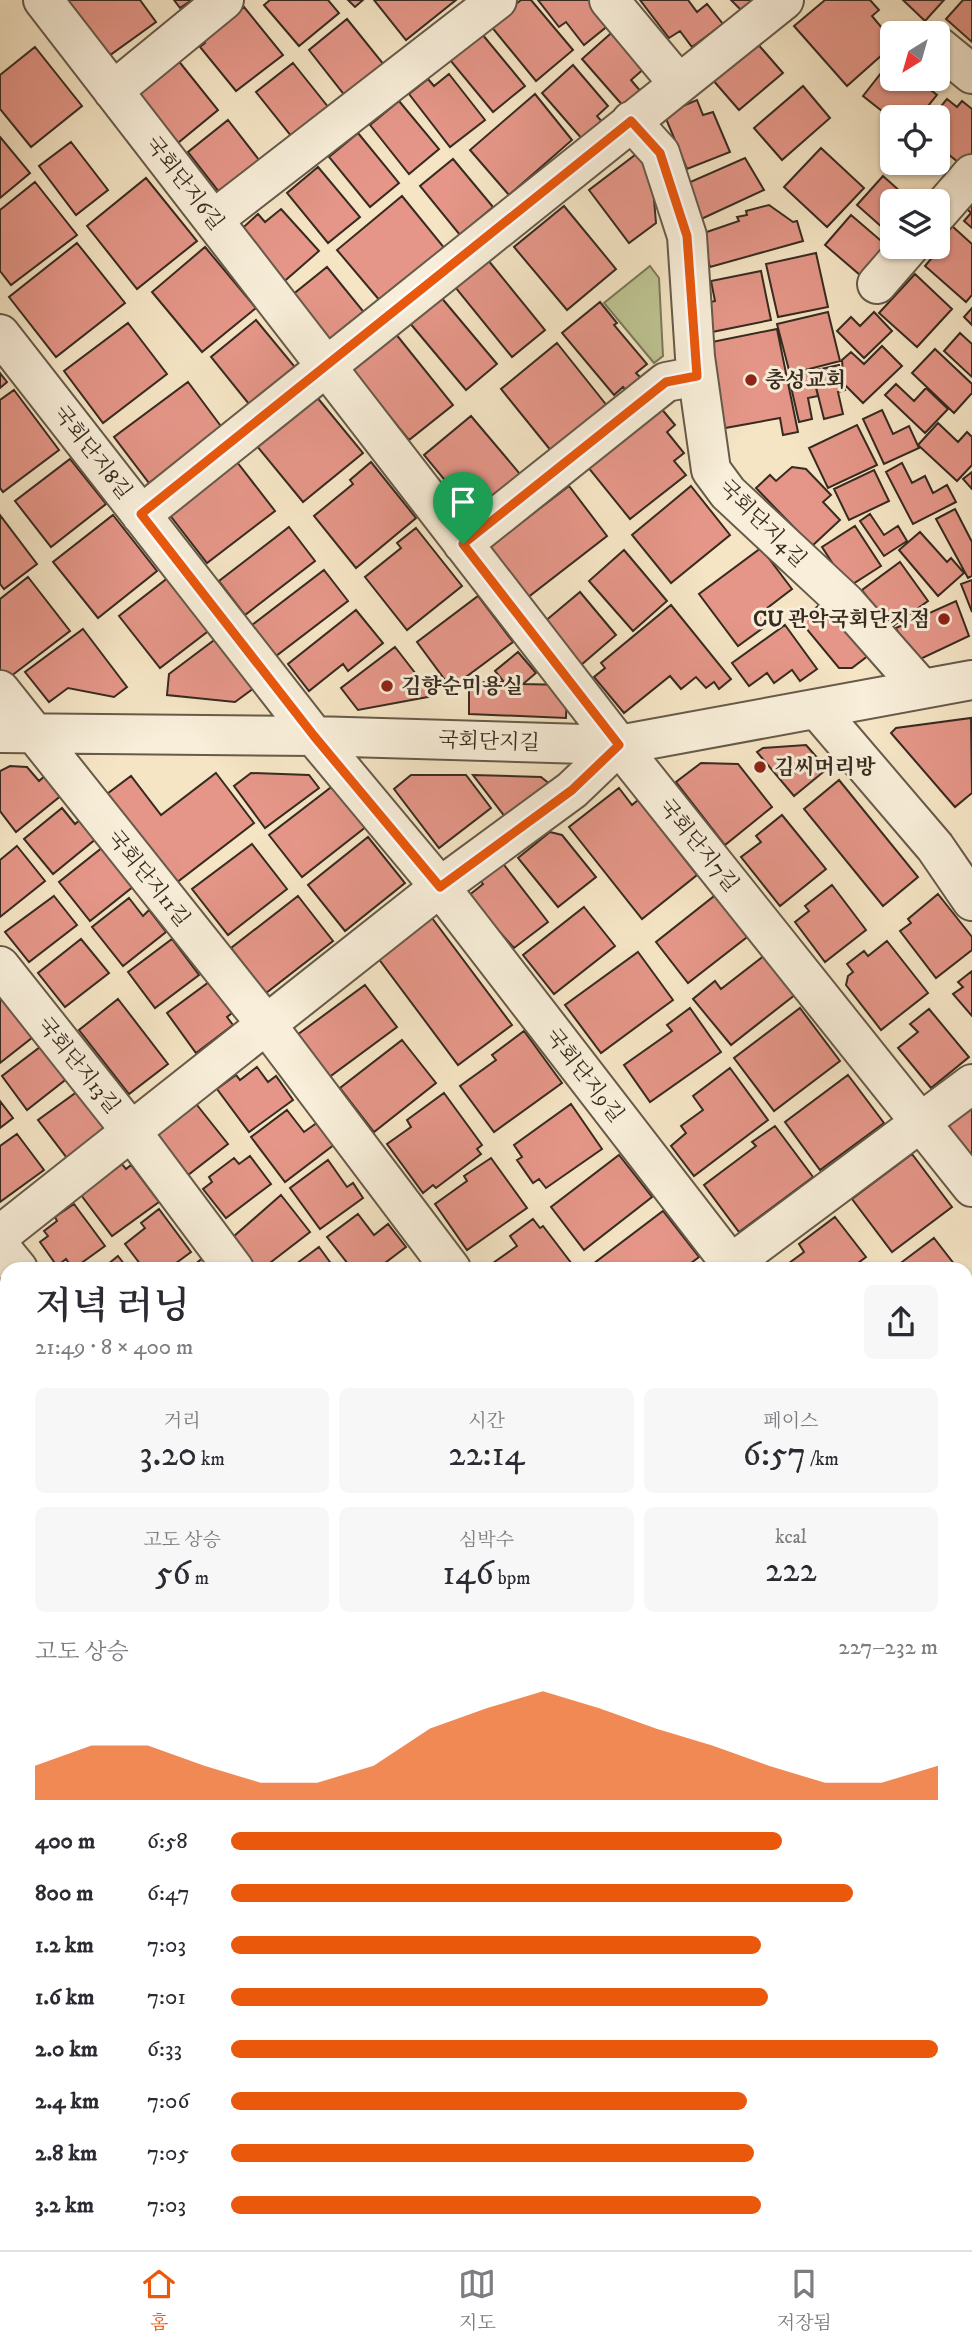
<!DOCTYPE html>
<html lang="ko">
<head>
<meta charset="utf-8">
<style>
  :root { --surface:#fff; --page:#f7f7f7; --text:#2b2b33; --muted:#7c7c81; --line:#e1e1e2; --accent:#ea580c }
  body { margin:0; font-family:"IM FELL DW Pica","Noto Serif KR",serif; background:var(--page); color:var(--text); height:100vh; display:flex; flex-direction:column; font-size:26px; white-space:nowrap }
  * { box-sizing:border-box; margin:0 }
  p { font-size:23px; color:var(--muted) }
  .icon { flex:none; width:38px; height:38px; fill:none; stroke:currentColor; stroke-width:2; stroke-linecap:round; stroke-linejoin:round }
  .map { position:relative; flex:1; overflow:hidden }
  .drawer { position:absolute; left:0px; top:1262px; width:973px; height:989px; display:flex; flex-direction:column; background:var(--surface); border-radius:21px 21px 0 0; box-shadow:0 2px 5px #0004 }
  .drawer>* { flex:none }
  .needle { width:46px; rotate:217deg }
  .controls { position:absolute; left:880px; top:21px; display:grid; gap:14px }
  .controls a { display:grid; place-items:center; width:70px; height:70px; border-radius:10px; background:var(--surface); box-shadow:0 2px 5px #0004; font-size:35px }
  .pin { position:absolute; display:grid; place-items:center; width:60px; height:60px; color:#fff; margin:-72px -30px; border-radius:50% 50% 50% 0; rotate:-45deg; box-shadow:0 0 7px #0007 }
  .pin .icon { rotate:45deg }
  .round { display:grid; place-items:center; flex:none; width:74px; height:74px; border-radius:10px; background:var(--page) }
  .headline { display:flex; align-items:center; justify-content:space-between; height:119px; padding:0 35px }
  h1 { font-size:38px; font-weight:600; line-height:52px }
  .figures { display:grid; grid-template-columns:repeat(3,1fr); gap:10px; height:119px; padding:7px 35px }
  .figures div { display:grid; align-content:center; border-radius:10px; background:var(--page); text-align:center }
  .figures b { font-size:35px; font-weight:600 }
  .figures small { font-size:19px; font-weight:400 }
  .figures p { font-size:19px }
  .chart { height:196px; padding:14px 35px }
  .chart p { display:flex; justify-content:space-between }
  .chart svg { width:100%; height:126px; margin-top:7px; fill:var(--accent); opacity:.7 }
  ul { padding:0 35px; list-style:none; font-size:23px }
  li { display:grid; grid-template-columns:112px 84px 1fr; align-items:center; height:52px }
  li i { height:18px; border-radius:9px; background:var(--accent) }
  .menu { display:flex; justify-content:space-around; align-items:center; height:98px; border-top:2px solid var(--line); background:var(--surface); font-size:19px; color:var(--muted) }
  .menu a { display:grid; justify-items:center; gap:4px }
  .menu .selected { color:var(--accent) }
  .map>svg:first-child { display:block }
</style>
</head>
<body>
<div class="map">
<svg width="972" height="2250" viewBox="0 0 972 2250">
  <rect width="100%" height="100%" fill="#f5e5c5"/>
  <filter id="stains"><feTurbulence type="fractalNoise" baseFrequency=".00286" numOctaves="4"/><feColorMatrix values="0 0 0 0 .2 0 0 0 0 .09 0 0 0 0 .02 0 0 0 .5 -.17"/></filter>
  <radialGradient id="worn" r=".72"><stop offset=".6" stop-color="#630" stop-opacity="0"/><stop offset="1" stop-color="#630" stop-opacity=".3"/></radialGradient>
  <!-- green -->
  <path fill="#bec493" stroke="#7a785a" stroke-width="2" d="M650 266 659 278 663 356 654 363 604 303Z
    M0 1575 7 1585V2244H941L943 2250H0Z
    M966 1697 972 1703V2122L970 2094 966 2087Z"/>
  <!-- building -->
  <path fill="#e59688" stroke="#372b20" stroke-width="2" d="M63 0H140L156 22 106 58Z
    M174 0H192L180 8Z
    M270 0H328L339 13 299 46 264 5Z
    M348 0H363L355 7Z
    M374 0H456L406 40Z
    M521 0H531L573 50 536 81 490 25Z
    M538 0H599L615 20 584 45 566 22 559 27Z
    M640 0H688L697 12 707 4 723 24 692 47 680 31 669 38Z
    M731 0H758L745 14Z
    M825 0H870L879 10 872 16 892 40V46L847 86 794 26Z
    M903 0H944L925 21Z
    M963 0H972V42L946 19Z
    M244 7 283 55 236 91 200 47 205 43 202 40Z
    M347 19 385 66 346 97 309 50Z
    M618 27 647 66 631 80 642 93 625 108 582 59Z
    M482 34 525 86 493 112 450 60Z
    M756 42 783 73 739 110 712 79Z
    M35 47 82 106 31 147 0 109V75Z
    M173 54 218 110 173 147 127 90Z
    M293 63 329 108 292 137 256 92Z
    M889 63 892 67V79H917L937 95 919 117 892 119 863 96Z
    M573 65 608 106 597 116 603 123 583 140 542 93Z
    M449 74 485 120 450 147 409 94 428 79 434 86Z
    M803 86 830 118 782 160 754 128Z
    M535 94 572 140 509 195 470 150Z
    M947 99 957 107 962 101 972 109V155L963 166 938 146V117H932Z
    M697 100 703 115 713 112 730 152 687 169 664 114Z
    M399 101 439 149 409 174 370 125Z
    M228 120 263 165 223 197 188 152Z
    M358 133 399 183 370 207 329 157Z
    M0 137 30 173 0 198Z
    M71 142 108 190 76 215 39 166Z
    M821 148 864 188 827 227 784 187Z
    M635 155 651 164 656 223 629 243 589 190Z
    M745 158 764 190 699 220 688 183Z
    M453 159 493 207 460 235 420 186Z
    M318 167 360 217 328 243 287 193Z
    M883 176 911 201H892V236L857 205Z
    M146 178 197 241 137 289 87 226Z
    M35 182 77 235 11 285 0 271V210Z
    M402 196 446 250 381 302 337 250Z
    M972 203V228L964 221 971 213 967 209Z
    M769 205 793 222 797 221 803 241 710 267 701 234 739 221 737 217 747 215 746 211Z
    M564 206 616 269 567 310 514 247Z
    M281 209 319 251 280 285 236 234 258 214 265 222Z
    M851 215 886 245 860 275 825 245Z
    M952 226 972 244V295L966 302 925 266 937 252 933 248 938 247Z
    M77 243 125 303 56 357 9 297Z
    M205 247 256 308 202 352 152 292Z
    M816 253 828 307 778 317 766 264Z
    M488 260 545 330 512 357 455 287Z
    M327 267 367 316 331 346 291 296Z
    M761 271 771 320 712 332 706 303 715 301 711 281Z
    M915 274 952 309 917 347 879 313Z
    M440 296 497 364 466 390 409 322Z
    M600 302 617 323 614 325 647 364 636 373 643 380 628 393 623 387 614 395 562 333Z
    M972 308V325L964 317Z
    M828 312 840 361 790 374 777 324Z
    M874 312 892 331 864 358 837 331 851 317 860 326Z
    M256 320 299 372 253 409 211 357Z
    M128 323 167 374 103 423 64 371Z
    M777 329 798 432 783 435 780 418 725 428 707 343Z
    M395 333 453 405 409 440 351 369Z
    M960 333 972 344V377L944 351Z
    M557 343 608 407 552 452 501 389Z
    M882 346 902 366 863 403 844 384 842 360 851 352 864 364Z
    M935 349 972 384V393L954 413 912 373Z
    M839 365 845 390 838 392 843 414 824 419 812 371Z
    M812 372 818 396 808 398 812 419 799 422 789 378Z
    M0 373 7 382 0 388Z
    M188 382 223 429 149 483 114 437Z
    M896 384 914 401 926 388 948 409 925 433 885 395Z
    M14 390 59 450 3 492 0 488V400Z
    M316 396 363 453 303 502 256 445Z
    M660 407 675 425 667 432 684 453 674 461 686 475 630 519 587 466Z
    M882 410 893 434 909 426 919 448 884 464 863 419Z
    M471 416 520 474 472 513 424 455Z
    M938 423 958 442 967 432 972 437V465L957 481 918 445Z
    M857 425 877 465 828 488 809 448Z
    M70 459 106 504 51 547 15 501Z
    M237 462 275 511 207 563 169 514Z
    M371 462 416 518 356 568 314 516 353 484 350 480Z
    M902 463 912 483 925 476 933 493 947 485 956 502 913 524 886 472Z
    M792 467 806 469 831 495 823 502 840 520 812 546 756 488 770 475 776 481Z
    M874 470 889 501 849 520 834 489Z
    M972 472V489L963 479Z
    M569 486 607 536 527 598 488 548Z
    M691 486 730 535 671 583 632 535Z
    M955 509 972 542V576L968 578 936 519Z
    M870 514 884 535 898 526 907 541 884 556 860 521Z
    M0 515 37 564 4 589 0 584Z
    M113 515 157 571 98 618 53 562Z
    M855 526 881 566 848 587 822 547Z
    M289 527 315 561 245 615 219 581Z
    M416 528 462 586 407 630 365 577 401 548 397 543Z
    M920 532 947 562 951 558 964 573 938 596 899 550Z
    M761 548 792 589 766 609 774 620 738 646 699 594Z
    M624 550 667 601 633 631 589 581Z
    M900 562 928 601 890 628 862 590Z
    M324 570 348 601 276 656 252 625Z
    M28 577 70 631 6 680 0 673V599Z
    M169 577 211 629 160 668 119 616Z
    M972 580V612L961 584Z
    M580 592 616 635 581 665 544 622Z
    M478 596 513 642 451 688 417 642Z
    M956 601 969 636 912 663 896 628Z
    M671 605 731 679 719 689 714 682 706 688 696 677 681 689 670 676 624 713 594 677 605 668 601 663Z
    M818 606 830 607 869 655 852 668H839L800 621Z
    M356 610 383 643 348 671 343 664 309 691 288 664Z
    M785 625 817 669 800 681 792 670 774 683 767 673 749 686 732 663Z
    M83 629 127 687 114 697 68 688 49 702 25 672Z
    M217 638 254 688 235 702 167 695 169 674Z
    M395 647 433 696 358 710 341 688Z
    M518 652 536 673 523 684 567 685 566 718 469 714V690L484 682H504L495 671Z
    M971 718 972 793 955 807 891 733 896 728Z
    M806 745 827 769 794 796 757 752 763 748Z
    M701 763 738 764 772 807 725 845 676 782Z
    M10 766 27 767 39 781 47 774 63 794 16 832 0 811V771Z
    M216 773 254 823 176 883 107 794 131 776 161 815Z
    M251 773 309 775 319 788 265 828 234 786Z
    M411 775H466L491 808 439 848 394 789Z
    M473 775 541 777 551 785 509 822Z
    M839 780 918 877 883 906 804 809Z
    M334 785 367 826 302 877 269 835Z
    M619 788 632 805 638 800 697 875 642 919 569 827Z
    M62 808 75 824 81 819 97 838 53 874 24 839Z
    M782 815 826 869 780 906 741 857 761 842 756 836Z
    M550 832 562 835 596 877 558 907 518 858Z
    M368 837 405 883 345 931 308 885Z
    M252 844 287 889 228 935 192 889Z
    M17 846 45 881 0 917V860Z
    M103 847 134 886 90 921 59 882Z
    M501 861 548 922 514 948 468 896 483 884 479 879Z
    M832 885 866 930 825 962 795 922 809 911 805 906Z
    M718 893 751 934 688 983 656 942Z
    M938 894 972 937V950L936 978 900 931 911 923 908 919Z
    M54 896 77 925 29 962 5 932Z
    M298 896 333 941 266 993 231 948Z
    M129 898 143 916 149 910 166 932 123 966 92 927Z
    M584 907 615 946 554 994 523 955Z
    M432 918 512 1025 458 1065 378 958Z
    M81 939 109 973 65 1007 38 973Z
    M172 939 199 975 155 1008 128 972Z
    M887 941 928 993 881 1030 846 985 848 976 853 972 847 964 864 951 868 956Z
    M638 952 673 1000 601 1053 565 1005Z
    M765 955 796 994 731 1045 693 999 715 981 721 989Z
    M972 971V1016L953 994 963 987 958 982Z
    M209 982 232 1013 227 1017 233 1025 196 1053 167 1013Z
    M365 985 397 1027 328 1078 297 1035Z
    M0 996 33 1037 0 1063Z
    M118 999 168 1064 129 1094 79 1030Z
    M690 1008 721 1052 650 1102 624 1065 672 1031 667 1025Z
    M800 1008 840 1061 774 1111 734 1058Z
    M929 1009 969 1057 931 1088 898 1048 918 1032 910 1024Z
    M524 1031 562 1083 494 1132 460 1086 496 1060 492 1055Z
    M402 1040 436 1083 374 1132 340 1088Z
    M44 1044 69 1077 27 1110 2 1076Z
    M257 1067 268 1082 276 1076 293 1100 249 1132 217 1089 236 1075 240 1080Z
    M730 1068 768 1120 694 1176 671 1146 686 1133 681 1126 703 1110 693 1096Z
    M848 1075 884 1123 820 1170 785 1122Z
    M81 1089 110 1130 70 1162 38 1120Z
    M444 1093 482 1145 477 1149 481 1154 436 1188 433 1185 423 1193 387 1144 411 1127 407 1120Z
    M193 1100 228 1144 188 1175 154 1131Z
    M0 1101 13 1118 0 1128Z
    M972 1103V1164L942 1126Z
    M571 1104 602 1149 546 1188 539 1179 533 1183 517 1160 522 1157 514 1145Z
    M287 1110 304 1132 318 1122 335 1144 285 1182 251 1137Z
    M775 1126 813 1177 739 1232 704 1185 756 1146 752 1142Z
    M17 1134 44 1170 0 1202V1146Z
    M912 1154 952 1207 892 1252 852 1199Z
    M619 1155 652 1197 584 1250 551 1207Z
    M250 1156 271 1184 226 1218 203 1189 212 1182 209 1177 234 1158 239 1164Z
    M491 1158 527 1208 467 1250 435 1204 467 1181 464 1176Z
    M328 1160 347 1187 353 1183 363 1198 320 1229 290 1188Z
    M122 1164 126 1169 131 1165 159 1202 112 1236 81 1195Z
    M281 1195 310 1232 262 1269H257L233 1237Z
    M74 1204 105 1246 73 1269 66 1259 57 1266 40 1242 48 1236 44 1231 57 1221 55 1217Z
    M159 1209 191 1252 168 1269H144L125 1244 145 1228 141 1223Z
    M663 1211 699 1257 683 1269H597L593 1264Z
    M358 1214 374 1235 388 1224 406 1247 377 1269H352L327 1237Z
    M835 1217 866 1257 850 1269H781L804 1252 799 1244Z
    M533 1219 540 1228 543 1226 575 1268 497 1269 493 1263 517 1246 510 1236Z
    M934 1238 958 1269H895L894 1268Z
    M319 1247 335 1269H293L292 1267Z
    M118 1256 128 1269H102Z
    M204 1257 213 1269H189Z
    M0 1285 7 1294V1308L0 1313Z
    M972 1305V1347L966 1340V1310Z
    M7 1330V1385L0 1376V1336Z
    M966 1373 972 1381 966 1389Z
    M972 1402V1479L966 1483V1407Z
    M7 1417V1475L0 1481V1422Z
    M972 1507V1528L966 1520V1512Z"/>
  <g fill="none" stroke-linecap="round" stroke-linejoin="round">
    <defs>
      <path id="minor" d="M43 0 619 745 972 1187
        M609 0 679 84
        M939 47 972 74
        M113 91 224 0
        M631 121 660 153 687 236 695 357 711 470 728 493 846 603 921 688
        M938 213 972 174
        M213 220 497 0
        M877 284 909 247
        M0 334 314 736 440 887 735 1269
        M141 515 784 0
        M463 544 666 382 697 376
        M0 690 266 1024 451 1269
        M817 709 935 847 972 901
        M0 733 314 736 619 745 972 680
        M0 966 131 1131 234 1269
        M0 1235 440 887 572 790 619 745
        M0 1247 18 1269
        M724 1269 972 1084
        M0 1531 7 1541
        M966 1556 972 1563"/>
    </defs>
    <!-- minor casing -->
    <use href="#minor" stroke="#665a49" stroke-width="42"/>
    <!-- minor -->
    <use href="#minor" stroke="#f8eed9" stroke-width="38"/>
  </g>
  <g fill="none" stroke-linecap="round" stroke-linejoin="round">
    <defs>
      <path id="route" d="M631 121 660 153 687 236 697 376 666 382 463 544 619 745 572 790 440 887 314 736 141 514Z"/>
    </defs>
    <!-- route casing -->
    <use href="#route" stroke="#fff" stroke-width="14"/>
    <!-- route -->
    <use href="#route" stroke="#ea580c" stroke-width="9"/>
  </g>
  <!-- markers -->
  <g fill="#8f2418" stroke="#f8eed9" stroke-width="2.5">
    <circle cx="751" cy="380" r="7"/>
    <circle cx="944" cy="619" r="7"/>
    <circle cx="387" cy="686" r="7"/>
    <circle cx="760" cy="767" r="7"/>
  </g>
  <g text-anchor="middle" stroke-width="6" stroke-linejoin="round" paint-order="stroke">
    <!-- street labels -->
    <g font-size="21" fill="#372b20" stroke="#f8eed9">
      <text transform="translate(185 183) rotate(52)" y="7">국회단지6길</text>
      <text transform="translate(93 452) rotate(52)" y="7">국회단지8길</text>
      <text transform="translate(763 523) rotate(45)" y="7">국회단지4길</text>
      <text transform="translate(489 741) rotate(2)" y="7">국회단지길</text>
      <text transform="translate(699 845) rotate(51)" y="7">국회단지7길</text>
      <text transform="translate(149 878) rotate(51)" y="7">국회단지11길</text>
      <text transform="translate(79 1065) rotate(51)" y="7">국회단지13길</text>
      <text transform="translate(585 1075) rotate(52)" y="7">국회단지9길</text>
    </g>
    <!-- poi labels -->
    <g font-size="21" font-weight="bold" fill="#372b20" stroke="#f8eed9" text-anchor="start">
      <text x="765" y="387">충성교회</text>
      <text x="930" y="626" text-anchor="end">CU 관악국회단지점</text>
      <text x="401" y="693">김향순미용실</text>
      <text x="774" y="774">김씨머리방</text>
    </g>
  </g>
  <rect width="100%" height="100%" filter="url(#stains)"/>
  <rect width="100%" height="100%" fill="url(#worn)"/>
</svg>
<div class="controls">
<a><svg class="needle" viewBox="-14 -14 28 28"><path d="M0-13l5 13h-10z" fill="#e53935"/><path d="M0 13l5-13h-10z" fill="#7c7c81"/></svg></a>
<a><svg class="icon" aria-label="locate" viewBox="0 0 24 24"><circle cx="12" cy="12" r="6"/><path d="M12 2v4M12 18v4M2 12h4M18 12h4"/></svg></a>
<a><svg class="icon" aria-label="layers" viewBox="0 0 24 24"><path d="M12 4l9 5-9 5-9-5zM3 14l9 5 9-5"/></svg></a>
</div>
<div class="pin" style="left:463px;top:544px;background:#1e9e55"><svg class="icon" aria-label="arrive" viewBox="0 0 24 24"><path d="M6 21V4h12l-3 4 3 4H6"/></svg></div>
<section class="drawer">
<div class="headline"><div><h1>저녁 러닝</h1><p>21:49 · 8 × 400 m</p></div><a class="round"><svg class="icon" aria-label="share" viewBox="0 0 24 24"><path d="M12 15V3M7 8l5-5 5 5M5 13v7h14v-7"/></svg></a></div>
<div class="figures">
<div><p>거리</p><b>3.20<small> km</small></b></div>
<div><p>시간</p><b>22:14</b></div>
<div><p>페이스</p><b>6:57<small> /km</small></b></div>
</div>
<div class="figures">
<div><p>고도 상승</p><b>56<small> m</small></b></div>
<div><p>심박수</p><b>146<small> bpm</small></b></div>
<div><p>kcal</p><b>222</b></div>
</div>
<div class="chart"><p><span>고도 상승</span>227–232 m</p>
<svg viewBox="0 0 160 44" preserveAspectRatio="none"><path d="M0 44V32L10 25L20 25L30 32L40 38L50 38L60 32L70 19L80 12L90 6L100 12L110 19L120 25L130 32L140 38L150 38L160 32V44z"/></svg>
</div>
<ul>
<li><b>400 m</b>6:58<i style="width:78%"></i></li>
<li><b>800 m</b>6:47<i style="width:88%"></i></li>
<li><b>1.2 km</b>7:03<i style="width:75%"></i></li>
<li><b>1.6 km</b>7:01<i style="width:76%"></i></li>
<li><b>2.0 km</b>6:33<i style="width:100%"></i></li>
<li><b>2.4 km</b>7:06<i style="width:73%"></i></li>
<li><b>2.8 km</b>7:05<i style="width:74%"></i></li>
<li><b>3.2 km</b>7:03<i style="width:75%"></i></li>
</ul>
</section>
</div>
<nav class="menu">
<a class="selected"><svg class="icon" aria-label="home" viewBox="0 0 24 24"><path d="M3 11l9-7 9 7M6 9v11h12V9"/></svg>홈</a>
<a><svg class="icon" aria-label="map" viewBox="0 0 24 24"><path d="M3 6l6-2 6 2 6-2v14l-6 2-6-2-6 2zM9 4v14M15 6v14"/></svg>지도</a>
<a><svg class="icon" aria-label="saved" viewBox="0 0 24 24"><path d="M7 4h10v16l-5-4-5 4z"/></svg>저장됨</a>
</nav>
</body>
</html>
